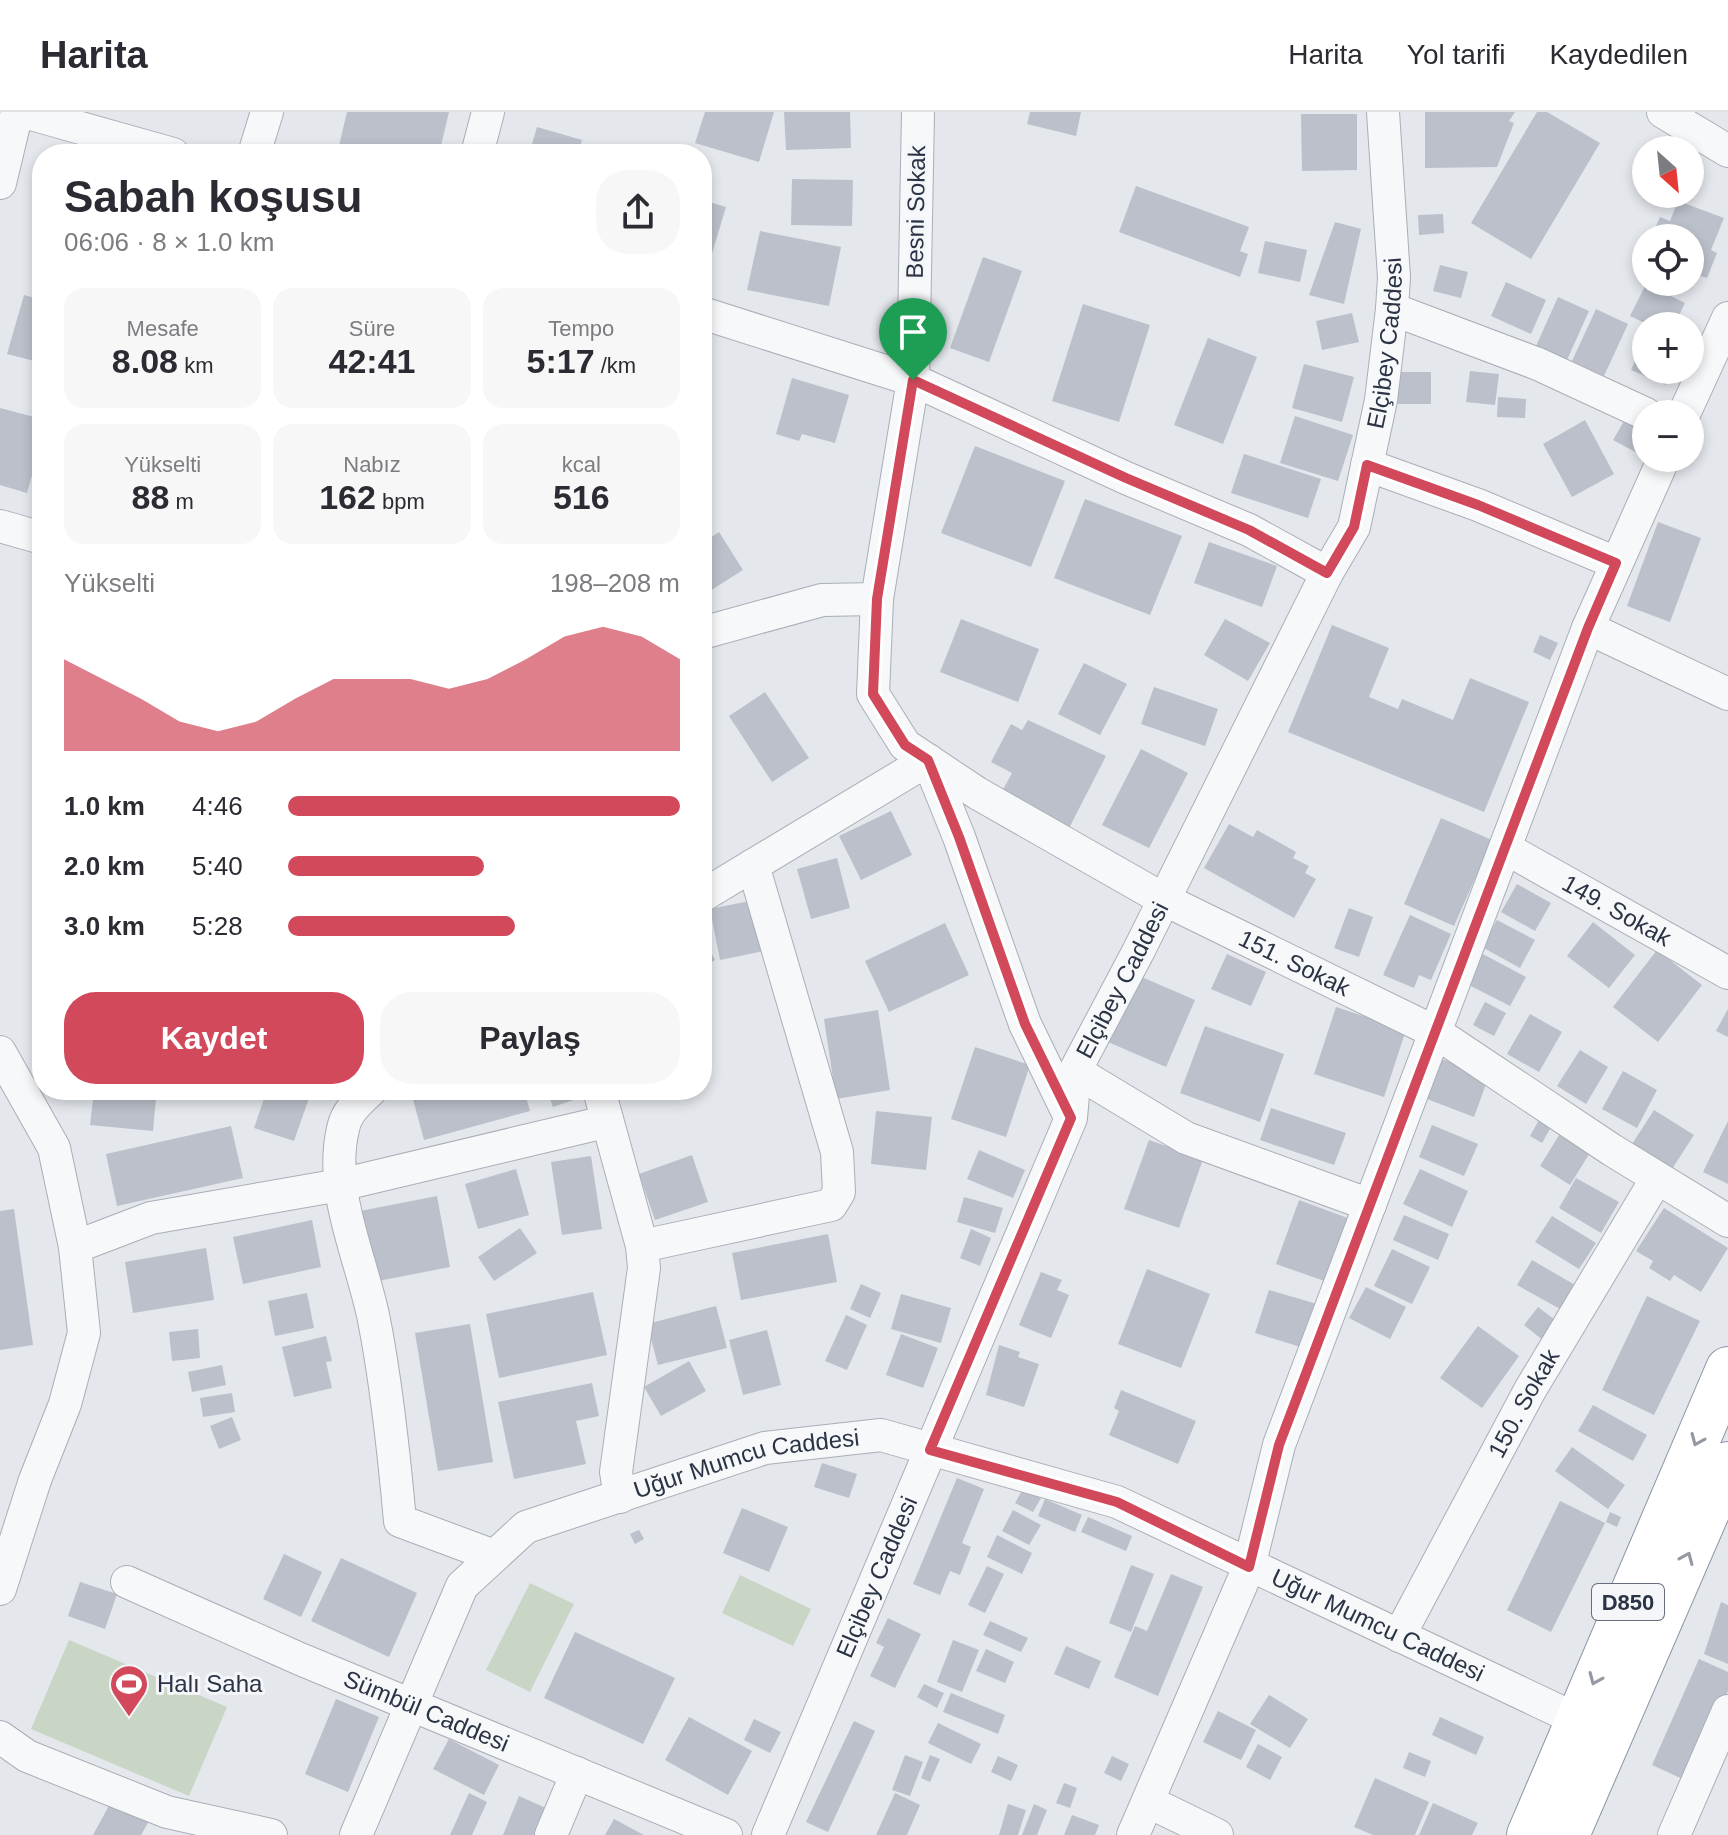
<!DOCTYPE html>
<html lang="tr">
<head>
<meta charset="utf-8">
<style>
  :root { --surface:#fff; --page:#f7f7f7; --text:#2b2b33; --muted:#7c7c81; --line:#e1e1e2; --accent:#d1495b }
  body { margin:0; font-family:Helvetica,sans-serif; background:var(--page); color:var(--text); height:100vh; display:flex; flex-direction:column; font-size:30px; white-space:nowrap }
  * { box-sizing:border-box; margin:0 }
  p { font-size:26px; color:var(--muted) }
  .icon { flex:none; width:44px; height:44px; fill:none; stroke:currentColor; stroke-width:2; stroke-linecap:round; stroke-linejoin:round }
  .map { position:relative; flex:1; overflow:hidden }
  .panel { position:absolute; left:32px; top:32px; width:680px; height:956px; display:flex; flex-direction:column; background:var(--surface); border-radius:32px; box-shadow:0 4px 12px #0003 }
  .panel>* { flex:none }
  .needle { width:52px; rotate:153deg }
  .buttons { position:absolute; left:1632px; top:24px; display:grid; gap:16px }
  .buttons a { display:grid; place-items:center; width:72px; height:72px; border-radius:50%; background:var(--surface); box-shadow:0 4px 12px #0003; font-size:40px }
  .pin { position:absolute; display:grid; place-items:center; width:68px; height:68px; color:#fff; margin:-82px -34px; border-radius:50% 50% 50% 0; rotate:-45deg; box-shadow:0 0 8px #0007 }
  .pin .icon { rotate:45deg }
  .round { display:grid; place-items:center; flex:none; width:84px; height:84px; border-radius:32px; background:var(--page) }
  .summary { display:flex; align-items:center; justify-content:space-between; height:136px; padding:0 32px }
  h1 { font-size:44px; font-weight:600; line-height:60px }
  .stats { display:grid; grid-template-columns:repeat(3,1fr); gap:12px; height:136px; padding:8px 32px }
  .stats div { display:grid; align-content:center; border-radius:20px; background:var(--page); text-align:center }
  .stats b { font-size:34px; font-weight:600 }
  .stats small { font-size:22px; font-weight:400 }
  .stats p { font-size:22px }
  .chart { height:224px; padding:16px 32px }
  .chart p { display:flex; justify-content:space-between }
  .chart svg { width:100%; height:144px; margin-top:8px; fill:var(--accent); opacity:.7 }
  .primary-button { display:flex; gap:16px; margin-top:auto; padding:16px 32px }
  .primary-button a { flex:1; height:92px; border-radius:32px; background:var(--accent); color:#fff; font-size:32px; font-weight:600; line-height:92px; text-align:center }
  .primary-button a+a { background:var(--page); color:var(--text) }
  ul { padding:0 32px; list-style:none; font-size:26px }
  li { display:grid; grid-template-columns:128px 96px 1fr; align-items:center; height:60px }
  li i { height:20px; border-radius:10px; background:var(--accent) }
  header { display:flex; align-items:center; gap:48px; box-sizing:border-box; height:112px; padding:0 40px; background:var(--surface); border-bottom:2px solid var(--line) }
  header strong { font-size:38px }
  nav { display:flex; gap:44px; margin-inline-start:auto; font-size:28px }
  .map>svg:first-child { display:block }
</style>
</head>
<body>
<header>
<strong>Harita</strong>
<nav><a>Harita</a><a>Yol tarifi</a><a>Kaydedilen</a></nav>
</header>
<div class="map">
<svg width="1728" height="1723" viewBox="0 0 1728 1723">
  <rect width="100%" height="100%" fill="#e4e7ec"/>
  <!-- green -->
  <path fill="#c9d6c5" d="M740 1463 811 1497 793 1534 722 1501Z
    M530 1471 574 1492 530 1580 486 1558Z
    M69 1528 227 1595 189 1684 31 1617Z"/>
  <!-- building -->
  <path fill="#bbc0ca" d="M347 0H449L439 42H337Z
    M705 0H774L759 50 695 31Z
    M784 0H850L851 36 786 38Z
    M1030 0H1081L1076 24 1027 12Z
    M1425 0H1515L1509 9 1514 11 1497 55 1425 56Z
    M1537 0H1547L1600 31 1531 147 1471 111Z
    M1301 2H1357V58L1302 59Z
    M537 15 582 28 578 42H529Z
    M792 67 853 68 852 114 791 113Z
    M1136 74 1249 115 1240 139 1248 142 1240 165 1119 120Z
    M702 88 726 95 707 158 702 156Z
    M1678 89 1724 106 1711 138 1717 141 1707 166 1690 160V126H1651L1660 105 1670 109Z
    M1443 102 1444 121 1419 123 1418 103Z
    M1335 110 1361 117 1344 192 1309 183Z
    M760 119 841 135 829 194 747 178Z
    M1265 129 1307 138 1300 170 1258 161Z
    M983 145 1022 159 989 250 950 236Z
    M1440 153 1468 160 1461 186 1433 179Z
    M1506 170 1546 188 1531 222 1491 204Z
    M1646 172 1685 191 1674 214H1651L1630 204Z
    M24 183 42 188V251L7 242Z
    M1558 185 1589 199 1567 248 1536 234Z
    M1083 192 1150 213 1119 310 1052 289Z
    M1596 197 1628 212 1604 264 1572 249Z
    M1352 201 1359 230 1322 238 1316 209Z
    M1208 226 1257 245 1223 332 1174 313Z
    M1641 236 1646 238V258H1672L1666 273 1631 258Z
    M1304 252 1354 265 1342 310 1292 296Z
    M1470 259 1499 262 1495 293 1466 290Z
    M1395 260H1431V292H1394Z
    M792 266 849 283 835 331 802 322 799 329 776 322Z
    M1498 285 1526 287 1525 306 1497 305Z
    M0 296 42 307V327L27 381 0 373Z
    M1295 304 1353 323 1338 369 1280 351Z
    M1585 308 1614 362 1572 385 1543 332Z
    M1624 309 1646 321 1639 342 1613 328Z
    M975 334 1065 369 1031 455 941 421Z
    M1244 342 1321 367 1308 406 1231 381Z
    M1085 387 1182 424 1150 503 1054 466Z
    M1658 410 1701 426 1670 510 1627 494Z
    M719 420 743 458 702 484V431Z
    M1209 430 1277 454 1262 495 1194 471Z
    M961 507 1039 537 1018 590 940 560Z
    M1225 507 1270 531 1248 569 1204 543Z
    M1332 513 1389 536 1369 585 1398 597 1402 587 1453 608 1470 566 1529 590 1484 700 1288 620Z
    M1540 523 1558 531 1550 548 1533 540Z
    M1084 551 1127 572 1100 623 1058 602Z
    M1154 575 1218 597 1205 634 1141 612Z
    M765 580 809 646 772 670 729 604Z
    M1028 608 1106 644 1066 722 998 687 1012 661 991 650 1011 612 1022 618Z
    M1141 637 1188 661 1149 736 1102 713Z
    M891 699 912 743 861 768 839 724Z
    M1441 706 1492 728 1454 814 1404 792Z
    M1229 712 1253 725 1257 718 1296 740 1293 746 1309 754 1305 761 1316 767 1294 806 1204 756Z
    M837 746 850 796 811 807 797 757Z
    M1517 772 1551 791 1535 819 1501 800Z
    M759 787 769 838 720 848 710 797Z
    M1349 796 1373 805 1359 845 1334 836Z
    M1410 803 1451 822 1431 868 1419 863 1414 876 1383 863Z
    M1497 808 1535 828 1520 856 1482 835Z
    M1593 810 1635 843 1609 876 1567 844Z
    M945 811 969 863 889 900 865 849Z
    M705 829 715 848 702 856V831Z
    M1657 838 1702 873 1658 930 1613 895Z
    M1479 840 1526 865 1510 894 1463 870Z
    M1227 842 1266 860 1251 894 1211 877Z
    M1137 863 1195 888 1166 955 1108 930Z
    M1485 890 1506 901 1494 924 1473 913Z
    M1336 895 1406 918 1384 985 1314 962Z
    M1728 897V925L1716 919Z
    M878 898 890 978 836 987 824 907Z
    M1530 902 1562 920 1539 960 1507 942Z
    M1205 914 1284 942 1260 1010 1180 981Z
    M975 935 1030 953 1006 1025 951 1007Z
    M1580 938 1608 955 1586 992 1557 974Z
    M1442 947 1489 964 1474 1005 1427 987Z
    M1623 959 1657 978 1637 1016 1602 997Z
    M267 978H286L309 986 294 1029 254 1016Z
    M420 978H524L530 999 424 1028 411 980Z
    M547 978H583L585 984 553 995Z
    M635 978H666L639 988Z
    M94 979 156 986 153 1019 90 1013Z
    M1271 996 1346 1021 1334 1053 1260 1028Z
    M1654 998 1694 1023 1672 1057 1632 1032Z
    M876 999 932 1005 926 1058 871 1052Z
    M1539 1008 1551 1015 1542 1031 1530 1024Z
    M1728 1009V1072L1703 1060Z
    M1432 1013 1478 1032 1464 1064 1419 1045Z
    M231 1014 243 1066 117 1094 106 1042Z
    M1561 1020 1591 1039 1570 1073 1540 1054Z
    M1149 1028 1203 1047 1179 1116 1124 1097Z
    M979 1038 1025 1058 1013 1086 967 1067Z
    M692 1043 708 1090 655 1108 639 1062Z
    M591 1044 602 1117 562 1123 551 1050Z
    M516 1057 529 1103 478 1117 465 1072Z
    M1420 1057 1468 1079 1452 1115 1403 1092Z
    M1576 1066 1619 1090 1601 1121 1559 1096Z
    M437 1084 450 1155 368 1171 355 1100Z
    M964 1085 1003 1096 995 1121 957 1110Z
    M1299 1088 1353 1108 1330 1171 1276 1152Z
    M1664 1096 1728 1136 1701 1180 1674 1163 1670 1169 1649 1156 1653 1149 1636 1139Z
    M14 1097 33 1233 0 1238V1099Z
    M1404 1103 1449 1122 1438 1148 1393 1128Z
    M1552 1104 1596 1131 1579 1157 1535 1130Z
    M312 1108 321 1155 243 1172 233 1125Z
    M520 1116 537 1141 494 1169 478 1145Z
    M971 1117 991 1126 980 1154 960 1146Z
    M828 1122 837 1170 741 1188 732 1141Z
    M206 1136 214 1188 133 1201 125 1150Z
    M1392 1137 1430 1155 1412 1192 1374 1174Z
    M1532 1148 1575 1173 1560 1197 1517 1173Z
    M1147 1157 1210 1182 1181 1256 1118 1232Z
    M1041 1160 1062 1168 1057 1178 1069 1183 1051 1226 1019 1213Z
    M861 1172 881 1181 870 1206 850 1197Z
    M1366 1175 1406 1195 1390 1227 1349 1206Z
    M1269 1178 1317 1192 1304 1236 1255 1221Z
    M593 1180 607 1243 499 1266 486 1202Z
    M307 1181 314 1216 275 1224 268 1189Z
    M901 1182 951 1196 941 1231 891 1217Z
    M1647 1184 1700 1209 1654 1303 1602 1278Z
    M716 1194 727 1236 658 1253 647 1212Z
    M1538 1195 1559 1211 1544 1229 1524 1213Z
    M846 1203 867 1213 847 1258 825 1249Z
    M470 1212 493 1350 438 1359 415 1221Z
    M1478 1214 1519 1244 1482 1296 1440 1266Z
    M198 1217 200 1246 172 1249 169 1220Z
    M767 1218 781 1273 743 1283 729 1228Z
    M901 1222 938 1236 923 1276 886 1263Z
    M326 1224 332 1249 326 1250 332 1276 294 1285 282 1235Z
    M999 1233 1020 1240 1018 1245 1039 1252 1024 1295 986 1283Z
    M689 1249 706 1279 661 1304 644 1275Z
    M222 1253 226 1273 192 1280 188 1260Z
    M592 1271 599 1304 576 1309 586 1352 514 1367 498 1290Z
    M1121 1278 1196 1309 1178 1352 1109 1323 1119 1299 1114 1296Z
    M232 1281 235 1300 203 1305 200 1286Z
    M1593 1293 1647 1323 1633 1349 1578 1319Z
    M232 1305 241 1328 219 1337 210 1314Z
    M1572 1335 1625 1373 1608 1397 1555 1359Z
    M822 1351 857 1362 849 1386 814 1375Z
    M957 1366 984 1377 962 1431 971 1435 960 1463 950 1459 940 1483 913 1472Z
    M1023 1377 1041 1386 1033 1400 1015 1391Z
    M1045 1387 1082 1403 1075 1420 1038 1404Z
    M1560 1389 1605 1411 1551 1520 1507 1498Z
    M742 1396 788 1415 769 1460 723 1441Z
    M1013 1398 1041 1413 1029 1433 1002 1419Z
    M1610 1400 1621 1405 1617 1415 1606 1410Z
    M1088 1405 1132 1424 1126 1439 1081 1420Z
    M639 1418 644 1427 635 1432 630 1422Z
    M997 1423 1032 1441 1022 1462 987 1445Z
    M284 1442 322 1460 301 1505 263 1487Z
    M341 1446 417 1481 389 1545 311 1509Z
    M1131 1453 1154 1462 1131 1520 1109 1511Z
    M987 1454 1004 1462 985 1501 968 1493Z
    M1171 1462 1203 1475 1158 1584 1114 1565 1135 1514 1147 1519Z
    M80 1470 117 1482 105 1517 68 1504Z
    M1721 1490 1728 1493V1552L1704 1542Z
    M888 1506 921 1522 895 1576 870 1564 884 1535 876 1531Z
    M990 1509 1028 1526 1021 1540 983 1523Z
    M575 1520 675 1566 643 1632 544 1586Z
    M953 1528 979 1538 962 1580 937 1570Z
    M1066 1534 1101 1549 1089 1577 1054 1562Z
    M986 1537 1014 1550 1005 1571 976 1559Z
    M1699 1547 1728 1560V1579L1687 1669 1652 1653Z
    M924 1572 944 1581 937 1596 917 1585Z
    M951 1581 1005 1603 998 1622 943 1600Z
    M1269 1583 1308 1607 1290 1636 1250 1612Z
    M336 1587 379 1605 348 1680 305 1662Z
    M1218 1599 1256 1618 1241 1648 1203 1630Z
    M689 1605 752 1639 728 1683 665 1648Z
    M1440 1605 1484 1625 1476 1643 1432 1623Z
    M754 1607 781 1620 770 1641 744 1628Z
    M854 1609 875 1619 828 1720 806 1710Z
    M938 1611 981 1632 971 1652 928 1631Z
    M449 1627 499 1653 484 1683 433 1657Z
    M1258 1632 1282 1645 1270 1668 1246 1655Z
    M1409 1640 1431 1649 1425 1665 1403 1656Z
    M905 1643 923 1650 910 1684 892 1678Z
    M930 1643 940 1647 930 1670 921 1666Z
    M998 1644 1018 1653 1011 1669 991 1660Z
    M1112 1644 1129 1652 1121 1669 1104 1661Z
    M1375 1666 1429 1690 1415 1723H1373L1354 1715Z
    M1064 1671 1077 1676 1070 1696 1056 1691Z
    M469 1681 487 1690 472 1723H450Z
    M895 1681 920 1693 907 1723H876Z
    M519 1684 548 1697 537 1723H503Z
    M111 1690 149 1709 141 1723H93Z
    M1433 1691 1478 1711 1472 1723H1419Z
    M1008 1692 1026 1698 1018 1723H999Z
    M1034 1692 1047 1698 1037 1723H1022Z
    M1072 1703 1099 1713 1095 1723H1064Z
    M614 1707 644 1723H605Z"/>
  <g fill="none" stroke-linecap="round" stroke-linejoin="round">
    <defs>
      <g id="minor">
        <path d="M24 0 173 42"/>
        <path id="s1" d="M918 0 913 268 877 487 873 582 905 633 977 681 1163 787 1435 920 1612 1038 1728 1109"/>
        <path d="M1663 0 1728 39"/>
        <path d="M254 42 267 0"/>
        <path d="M477 42 488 0"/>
        <path d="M0 71 17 0"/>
        <path d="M1392 197 1538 252 1646 302"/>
        <path d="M702 201 913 268 1126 366 1249 418 1327 461"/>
        <path d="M1684 302 1728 206"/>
        <path d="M1367 353 1478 393 1616 451"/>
        <path d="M0 414 42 426"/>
        <path d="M1588 516 1728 582"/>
        <path d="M702 521 822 488 877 487"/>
        <path id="s2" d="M1505 736 1728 861"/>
        <path d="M702 784 928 648 959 725 1025 912 1070 1005"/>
        <path d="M0 940 54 1036 75 1135 84 1221 65 1292 35 1368 0 1477"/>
        <path d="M1075 959 1186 1026 1370 1093"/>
        <path d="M371 978C359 989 346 1000 343 1017 328 1080 362 1147 374 1208 387 1274 394 1342 400 1409L494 1444"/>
        <path d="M599 978 642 1134 644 1156 616 1360 620 1385"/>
        <path d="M642 1134 831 1093 839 1080 837 1040 753 753"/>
        <path d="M75 1135 151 1106 340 1073 605 1010"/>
        <path id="s3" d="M127 1470 300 1547 726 1723"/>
        <path id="s4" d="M1399 1524 1530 1278 1657 1066"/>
        <path d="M0 1625 27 1644 167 1700 271 1723"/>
        <path d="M1149 1690 1217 1723"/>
        <path id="s5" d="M356 1723 462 1474 526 1415 765 1336 881 1323 1117 1390 1578 1608"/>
        <path d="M551 1723 577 1661"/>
        <path id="s6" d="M768 1723 1071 1006 1075 959 1138 840 1327 461 1354 415 1381 288 1392 197 1394 165 1383 0"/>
        <path d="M1133 1723 1249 1455 1279 1333 1588 516 1664 346"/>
        <path d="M1674 1723 1728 1599"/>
      </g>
      <path id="highway" d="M1529 1723 1728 1257
        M1567 1723 1728 1352"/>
    </defs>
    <!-- minor casing -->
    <use href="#minor" stroke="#a9aeb7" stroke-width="34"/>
    <!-- highway casing -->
    <use href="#highway" stroke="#8b94a3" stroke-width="46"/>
    <!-- minor -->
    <use href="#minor" stroke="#f7f8fa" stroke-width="32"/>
    <!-- highway -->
    <use href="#highway" stroke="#fff" stroke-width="44"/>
  </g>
  <!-- one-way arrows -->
  <defs><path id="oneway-chevron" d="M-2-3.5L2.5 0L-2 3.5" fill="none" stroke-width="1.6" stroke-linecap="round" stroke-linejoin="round" transform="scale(2)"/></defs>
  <g stroke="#959aa2">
    <use href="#oneway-chevron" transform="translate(1697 1328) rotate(113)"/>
    <use href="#oneway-chevron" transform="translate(1687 1446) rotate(-67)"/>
    <use href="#oneway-chevron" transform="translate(1595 1567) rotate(113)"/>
  </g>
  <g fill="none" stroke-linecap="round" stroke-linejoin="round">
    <defs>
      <path id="route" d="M913 268 1126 366 1249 418 1327 461 1354 415 1367 353 1478 393 1616 451 1588 516 1279 1333 1249 1455 1117 1390 930 1338 1071 1006 1025 912 959 725 928 648 905 633 873 582 877 487Z"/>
    </defs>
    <!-- route casing -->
    <use href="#route" stroke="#fff" stroke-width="16"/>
    <!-- route -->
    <use href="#route" stroke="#d1495b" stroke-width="10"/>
  </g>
  <!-- icons -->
  <defs>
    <symbol id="stadium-pin" viewBox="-11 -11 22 30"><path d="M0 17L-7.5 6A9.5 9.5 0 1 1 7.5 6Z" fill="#d1495b" stroke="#f4f6f9"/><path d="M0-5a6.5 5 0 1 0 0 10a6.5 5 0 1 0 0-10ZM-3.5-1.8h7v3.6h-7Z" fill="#fff"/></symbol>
  </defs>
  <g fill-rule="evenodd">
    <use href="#stadium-pin" x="107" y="1550" width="44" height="60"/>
  </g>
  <g text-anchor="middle" stroke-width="6" stroke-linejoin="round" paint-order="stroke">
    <!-- shield labels -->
    <rect fill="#f4f6f9" stroke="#676e7b" stroke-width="2" x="1592" y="1472" width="72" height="36" rx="6"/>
    <g font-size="22" font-weight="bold" fill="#2b3445">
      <text x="1628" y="1498">D850</text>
    </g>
    <!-- street labels -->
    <g font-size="24" fill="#2b3445" stroke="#f4f6f9">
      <text transform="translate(916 100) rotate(-89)" y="8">Besni Sokak</text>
      <text dy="8" stroke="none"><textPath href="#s6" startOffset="1624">Elçibey Caddesi</textPath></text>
      <text dy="8" stroke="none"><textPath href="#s2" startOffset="128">149. Sokak</textPath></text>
      <text dy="8" stroke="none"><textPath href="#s1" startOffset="1092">151. Sokak</textPath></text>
      <text dy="8" stroke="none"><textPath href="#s6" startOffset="928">Elçibey Caddesi</textPath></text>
      <text dy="8" stroke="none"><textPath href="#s4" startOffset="264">150. Sokak</textPath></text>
      <text dy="8" stroke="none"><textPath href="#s5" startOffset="588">Uğur Mumcu Caddesi</textPath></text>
      <text dy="8" stroke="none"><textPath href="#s6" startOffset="280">Elçibey Caddesi</textPath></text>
      <text dy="8" stroke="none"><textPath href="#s5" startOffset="1260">Uğur Mumcu Caddesi</textPath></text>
      <text dy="8" stroke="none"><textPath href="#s3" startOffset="326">Sümbül Caddesi</textPath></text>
    </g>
    <!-- poi labels -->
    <g font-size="24" fill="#2b3445" stroke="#f4f6f9" text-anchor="start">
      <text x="157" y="1580">Halı Saha</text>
    </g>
  </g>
</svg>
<div class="buttons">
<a><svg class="needle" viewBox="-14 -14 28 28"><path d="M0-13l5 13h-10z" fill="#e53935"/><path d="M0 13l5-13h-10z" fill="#7c7c81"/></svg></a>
<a><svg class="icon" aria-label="locate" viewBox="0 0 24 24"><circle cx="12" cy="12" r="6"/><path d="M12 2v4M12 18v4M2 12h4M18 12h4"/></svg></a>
<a>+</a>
<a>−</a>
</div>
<div class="pin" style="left:913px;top:268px;background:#1e9e55"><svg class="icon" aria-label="arrive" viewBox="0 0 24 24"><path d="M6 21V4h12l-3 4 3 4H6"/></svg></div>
<section class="panel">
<div class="summary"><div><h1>Sabah koşusu</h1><p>06:06 · 8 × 1.0 km</p></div><a class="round"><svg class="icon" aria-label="share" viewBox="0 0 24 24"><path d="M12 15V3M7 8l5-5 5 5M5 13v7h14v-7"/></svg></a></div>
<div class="stats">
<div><p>Mesafe</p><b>8.08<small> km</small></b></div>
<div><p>Süre</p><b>42:41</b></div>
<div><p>Tempo</p><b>5:17<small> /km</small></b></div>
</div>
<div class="stats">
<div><p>Yükselti</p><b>88<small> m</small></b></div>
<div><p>Nabız</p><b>162<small> bpm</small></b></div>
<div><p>kcal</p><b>516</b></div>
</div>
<div class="chart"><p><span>Yükselti</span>198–208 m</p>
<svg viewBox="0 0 160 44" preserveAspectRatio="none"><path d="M0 44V16L10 22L20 28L30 35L40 38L50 35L60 28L70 22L80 22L90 22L100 25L110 22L120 16L130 9L140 6L150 9L160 16V44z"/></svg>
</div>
<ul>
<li><b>1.0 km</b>4:46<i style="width:100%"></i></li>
<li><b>2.0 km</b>5:40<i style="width:50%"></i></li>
<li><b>3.0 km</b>5:28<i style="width:58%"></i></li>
</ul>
<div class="primary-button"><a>Kaydet</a><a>Paylaş</a></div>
</section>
</div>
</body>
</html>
